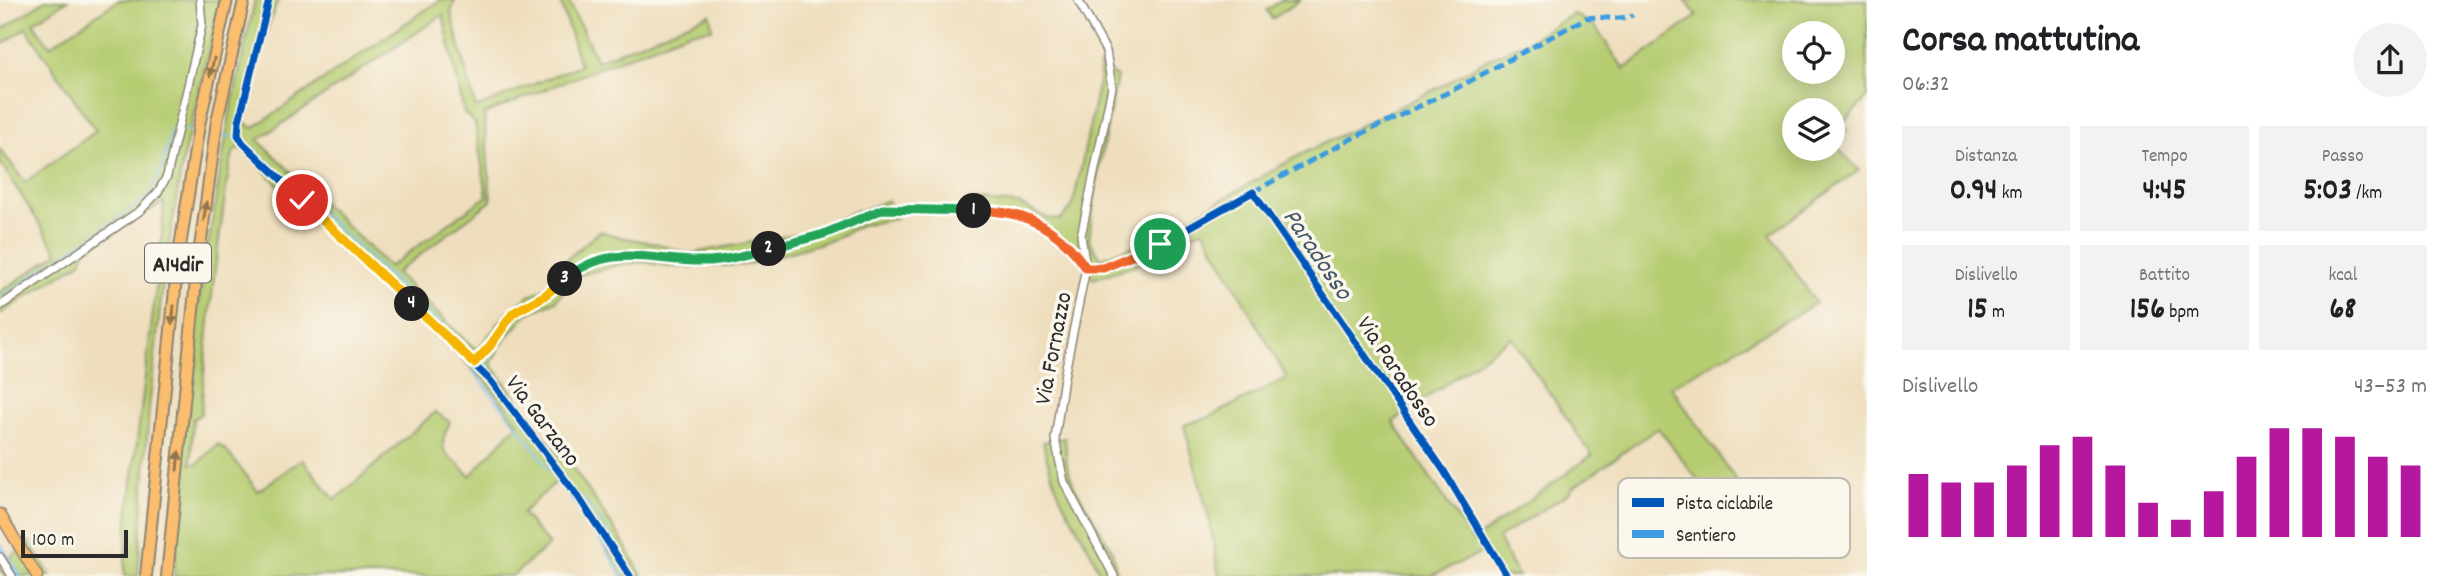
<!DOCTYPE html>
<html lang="it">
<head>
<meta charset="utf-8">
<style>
  :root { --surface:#fff; --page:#f2f2f2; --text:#202124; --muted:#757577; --accent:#b5179e }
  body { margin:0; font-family:Dekko,sans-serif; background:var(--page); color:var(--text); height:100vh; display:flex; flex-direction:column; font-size:26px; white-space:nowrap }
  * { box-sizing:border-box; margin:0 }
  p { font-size:23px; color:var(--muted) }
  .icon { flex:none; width:38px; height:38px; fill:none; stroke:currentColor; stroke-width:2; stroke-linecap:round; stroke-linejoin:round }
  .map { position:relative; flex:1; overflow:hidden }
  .side { display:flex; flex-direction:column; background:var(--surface); width:595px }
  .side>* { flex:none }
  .tools { position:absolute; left:1782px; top:21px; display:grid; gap:14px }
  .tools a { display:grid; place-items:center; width:63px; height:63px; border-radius:50%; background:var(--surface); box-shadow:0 4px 18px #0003; font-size:35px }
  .scale { position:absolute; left:21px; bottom:18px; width:107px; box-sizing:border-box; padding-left:7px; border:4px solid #2b2b2b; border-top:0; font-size:19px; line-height:24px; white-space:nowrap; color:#2b2b2b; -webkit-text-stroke:5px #fbf7ec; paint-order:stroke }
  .pin { position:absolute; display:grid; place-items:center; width:60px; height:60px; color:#fff; margin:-30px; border:4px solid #fff; border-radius:50%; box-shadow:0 2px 7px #0007 }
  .km { position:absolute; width:35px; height:35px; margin:-18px; border-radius:50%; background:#222; color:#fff; font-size:19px; line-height:35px; text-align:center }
  .round { display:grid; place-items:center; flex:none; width:74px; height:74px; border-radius:37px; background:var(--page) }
  .headline { display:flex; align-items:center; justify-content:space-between; height:119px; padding:0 35px }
  h1 { font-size:38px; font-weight:700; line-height:52px }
  .figures { display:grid; grid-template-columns:repeat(3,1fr); gap:10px; height:119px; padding:7px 35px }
  .figures div { display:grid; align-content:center; border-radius:0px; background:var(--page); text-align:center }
  .figures b { font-size:30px; font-weight:700 }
  .figures small { font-size:19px; font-weight:400 }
  .figures p { font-size:19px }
  .chart { height:196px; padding:14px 35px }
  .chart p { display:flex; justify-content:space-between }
  .chart svg { width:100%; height:126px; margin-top:7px; stroke:var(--accent); stroke-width:6 }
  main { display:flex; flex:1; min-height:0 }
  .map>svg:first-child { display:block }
</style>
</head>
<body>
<main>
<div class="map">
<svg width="1867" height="576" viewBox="0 0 1867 576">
  <rect width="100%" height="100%" fill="#fbf7ec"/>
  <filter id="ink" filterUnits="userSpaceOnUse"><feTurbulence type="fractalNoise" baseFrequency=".0143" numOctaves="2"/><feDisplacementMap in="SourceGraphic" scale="14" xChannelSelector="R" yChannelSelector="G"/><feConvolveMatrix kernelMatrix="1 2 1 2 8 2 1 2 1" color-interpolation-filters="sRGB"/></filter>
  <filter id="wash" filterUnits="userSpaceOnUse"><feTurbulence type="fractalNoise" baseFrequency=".00686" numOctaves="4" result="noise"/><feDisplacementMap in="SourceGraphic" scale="28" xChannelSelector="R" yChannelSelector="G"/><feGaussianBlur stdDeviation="1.57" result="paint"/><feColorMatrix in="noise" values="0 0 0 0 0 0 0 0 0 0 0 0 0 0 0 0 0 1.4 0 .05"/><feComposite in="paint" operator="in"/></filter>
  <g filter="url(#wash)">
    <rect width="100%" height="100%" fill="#eedebd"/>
    <!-- green -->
    <path fill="#b5cc71" stroke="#707c4e" stroke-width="2" fill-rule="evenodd" d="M45 0H68L33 23 50 46 119 0H221L183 158 163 281 149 409 138 576H124L129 506 161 248 164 202 85 251 81 262 0 314V292L58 253 0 162V149L25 182 96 131 26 28 0 46V31Z
      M255 0H278L261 46 241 120 253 128 440 0H455L451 13 476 108 580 65 560 0H568L597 61 710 14 712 29 689 32 484 114 491 201 396 273 471 346 478 349 506 314 529 296 546 288 566 260 600 231 620 237 658 244 688 254 817 230 855 211 866 209 888 200 896 219 861 225 832 240 745 265 676 267 644 262 618 265 576 276 556 301 527 314 500 346 491 364 564 462 571 465 620 537 642 576H622L599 533 559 479 522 513 549 545 512 576H174L181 458 193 337 230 113ZM443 15 464 113 475 123 487 196 389 267 258 140ZM239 148 245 151 330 239 486 381 518 424 470 476C450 452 433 457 450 422L435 412 335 500 302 459 258 491 226 450 218 444 197 464H191L193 419 201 414C205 351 212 288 221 225 225 201 226 174 234 151Z
      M1282 0H1300L1272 19 1267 10Z
      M1685 0H1867V98L1841 125 1847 130 1832 142 1859 170 1770 234 1816 303 1671 387 1767 525 1743 539 1658 428 1571 489 1569 493 1498 538 1512 566 1519 576H1500L1483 552 1431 576H1219L1210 522 1184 425 1207 418 1287 378 1203 229 1140 263 1093 279 1076 246 1020 220H978L968 200 1019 204 1047 218 1060 220 1072 207 1076 191 1100 77 1099 66 1117 77 1096 182 1089 240 1101 258 1156 237 1300 155 1442 86 1484 61 1526 42 1573 14 1594 25 1624 69 1697 16ZM1794 33H1832V72H1794ZM1794 110H1832V149H1794ZM1511 337 1592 455 1473 541 1393 422Z
      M1065 438 1067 466 1074 486 1112 550 1117 576H1100C1093 551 1077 529 1065 506 1054 486 1048 464 1043 442Z
      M29 541 51 576H5L0 568Z"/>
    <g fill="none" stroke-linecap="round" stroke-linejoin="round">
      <!-- stream -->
      <path stroke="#7abff1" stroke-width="2" d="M185 130 191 131
        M222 135 232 137
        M250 145 473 355
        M0 297 106 227 149 196 161 170 172 129
        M544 300 519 314 485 363 552 457
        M472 370 517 425 587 521 623 576
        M583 498 604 526 635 576"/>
      <!-- canal -->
      <path stroke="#7abff1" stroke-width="7" d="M0 547 18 576"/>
    </g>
  </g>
  <g filter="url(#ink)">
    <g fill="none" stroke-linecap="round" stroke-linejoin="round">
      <defs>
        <path id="minor" d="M269 0 239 121 238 135 243 143 491 381 579 498 630 576
          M1078 0 1106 51 1112 87 1081 236 1086 268 1064 377 1055 439 1064 482 1114 576
          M0 306 141 210 158 192 167 176 202 25 200 0
          M474 363 490 346 513 313 544 296 578 268 595 260 630 255 689 261H709L734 257 804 241 888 208 990 210 1015 213 1046 227 1078 255 1086 268H1103L1160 244 1253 192 1444 471 1507 576
          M0 557 12 576"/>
        <path id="major" d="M0 514 37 576"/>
        <path id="highway" d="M146 576 178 260 199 125 227 0
          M167 576 197 270 217 121 244 0"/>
      </defs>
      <!-- minor casing -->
      <use href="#minor" stroke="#8c8474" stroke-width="10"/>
      <!-- major casing -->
      <use href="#major" stroke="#8c8474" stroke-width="13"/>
      <!-- highway casing -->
      <use href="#highway" stroke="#8c8474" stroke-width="14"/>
      <!-- minor -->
      <use href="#minor" stroke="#fff" stroke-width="7"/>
      <!-- major -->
      <use href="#major" stroke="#fbbd6e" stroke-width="10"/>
      <!-- highway -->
      <use href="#highway" stroke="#fbbd6e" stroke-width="10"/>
      <!-- quiet -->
      <path stroke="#3d9ce1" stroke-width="5" stroke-dasharray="10 5" stroke-linecap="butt" d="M1253 192 1353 138 1457 88 1586 18C1604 15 1614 22 1633 15"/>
      <defs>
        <path id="cycleway" d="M269 0 239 121 238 135 243 143 491 381 579 498 630 576
          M474 363 490 346 513 313 544 296 578 268 595 260 630 255 689 261H709L734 257 804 241 888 208 990 210 1015 213 1046 227 1078 255 1086 268H1103L1160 244 1253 192 1444 471 1507 576"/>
      </defs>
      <!-- cycleway casing -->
      <use href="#cycleway" stroke="#fbf7ec" stroke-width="11"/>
      <!-- cycleway -->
      <use href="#cycleway" stroke="#0057b8" stroke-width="7"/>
    </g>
    <!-- one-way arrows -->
    <defs><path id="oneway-solid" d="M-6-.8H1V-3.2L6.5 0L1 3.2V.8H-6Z" transform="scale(1.75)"/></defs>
    <g fill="#93744c">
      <use href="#oneway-solid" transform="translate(212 67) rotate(103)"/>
      <use href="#oneway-solid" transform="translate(205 211) rotate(-82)"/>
      <use href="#oneway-solid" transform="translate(173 315) rotate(96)"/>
      <use href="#oneway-solid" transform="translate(178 461) rotate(-84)"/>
    </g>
  </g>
  <g fill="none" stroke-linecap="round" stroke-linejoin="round" filter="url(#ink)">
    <defs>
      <path id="split-1" d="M974 211C1022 209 1059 227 1086 268H1103L1160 244"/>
      <path id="split-2" d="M769 249 824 234 883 209 974 211"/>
      <path id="split-3" d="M565 279C612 241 652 262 705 261 726 261 748 254 769 249"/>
      <path id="split-4" d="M412 304 474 363 490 346 513 313 544 296 565 279"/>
      <path id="split-5" d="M302 200 412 304"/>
    </defs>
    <!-- split-1 casing -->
    <use href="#split-1" stroke="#fff" stroke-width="14"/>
    <!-- split-2 casing -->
    <use href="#split-2" stroke="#fff" stroke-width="14"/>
    <!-- split-3 casing -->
    <use href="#split-3" stroke="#fff" stroke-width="14"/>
    <!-- split-4 casing -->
    <use href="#split-4" stroke="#fff" stroke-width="14"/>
    <!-- split-5 casing -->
    <use href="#split-5" stroke="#fff" stroke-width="14"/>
    <!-- split-1 -->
    <use href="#split-1" stroke="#f0652b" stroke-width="9"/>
    <!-- split-2 -->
    <use href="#split-2" stroke="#22a559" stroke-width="9"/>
    <!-- split-3 -->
    <use href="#split-3" stroke="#22a559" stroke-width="9"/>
    <!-- split-4 -->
    <use href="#split-4" stroke="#f5b400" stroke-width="9"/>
    <!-- split-5 -->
    <use href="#split-5" stroke="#f5b400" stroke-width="9"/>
  </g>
  <g text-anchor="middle" stroke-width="7" stroke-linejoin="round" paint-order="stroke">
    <!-- shield labels -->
    <rect fill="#fbf7ec" stroke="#696865" stroke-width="2" x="145" y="243.5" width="66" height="39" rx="5"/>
    <g font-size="23" font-weight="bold" fill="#2b2b2b">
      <text x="178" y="271">A14dir</text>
    </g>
    <!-- street labels -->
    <g font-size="24" fill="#2b2b2b" stroke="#fbf7ec">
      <text transform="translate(1052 348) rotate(-79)" y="8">Via Fornazzo</text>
      <text transform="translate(1399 371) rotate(56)" y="8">Via Paradosso</text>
      <text transform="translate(544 420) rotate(53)" y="8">Via Garzano</text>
    </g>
    <!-- water labels -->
    <g font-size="26" font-style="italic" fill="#435766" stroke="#fbf7ec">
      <text transform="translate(1319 253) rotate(56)" y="9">Paradosso</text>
    </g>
  </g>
  <!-- legend -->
  <rect x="1618" y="478" width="232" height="80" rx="10" fill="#fbf7ec" stroke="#bdbab2" stroke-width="2"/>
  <rect x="1632" y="498" width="32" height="9" fill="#0057b8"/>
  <rect x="1632" y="530" width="32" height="8" fill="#3d9ce1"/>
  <g font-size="19" fill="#2b2b2b">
    <text x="1676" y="509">Pista ciclabile</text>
    <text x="1676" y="541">Sentiero</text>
  </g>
</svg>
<div class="tools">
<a><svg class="icon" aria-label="locate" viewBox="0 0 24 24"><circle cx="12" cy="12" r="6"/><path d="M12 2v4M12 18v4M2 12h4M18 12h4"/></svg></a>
<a><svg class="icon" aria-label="layers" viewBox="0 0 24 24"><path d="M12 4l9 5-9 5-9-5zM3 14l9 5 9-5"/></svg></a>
</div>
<div class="scale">100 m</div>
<div class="pin" style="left:1160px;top:244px;background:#1e9e55"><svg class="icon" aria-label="arrive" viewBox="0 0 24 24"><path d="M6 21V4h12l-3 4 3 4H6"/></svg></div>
<div class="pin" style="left:302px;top:200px;background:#d93025"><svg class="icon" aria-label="check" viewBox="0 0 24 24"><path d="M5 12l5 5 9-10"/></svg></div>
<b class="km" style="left:974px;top:211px">1</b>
<b class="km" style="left:769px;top:249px">2</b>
<b class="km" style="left:565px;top:279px">3</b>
<b class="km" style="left:412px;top:304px">4</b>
</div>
<section class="side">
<div class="headline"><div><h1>Corsa mattutina</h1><p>06:32</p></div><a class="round"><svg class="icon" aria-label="share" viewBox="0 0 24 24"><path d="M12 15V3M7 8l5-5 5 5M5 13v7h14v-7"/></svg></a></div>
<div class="figures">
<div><p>Distanza</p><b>0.94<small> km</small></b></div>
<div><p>Tempo</p><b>4:45</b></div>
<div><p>Passo</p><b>5:03<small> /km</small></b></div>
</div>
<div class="figures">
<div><p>Dislivello</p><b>15<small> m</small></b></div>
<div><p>Battito</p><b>156<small> bpm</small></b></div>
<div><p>kcal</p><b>68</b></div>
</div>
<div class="chart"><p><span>Dislivello</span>43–53 m</p>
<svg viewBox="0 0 160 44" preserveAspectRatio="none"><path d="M5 44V22M15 44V25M25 44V25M35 44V19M45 44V12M55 44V9M65 44V19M75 44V32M85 44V38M95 44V28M105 44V16M115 44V6M125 44V6M135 44V9M145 44V16M155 44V19"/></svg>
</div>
</section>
</main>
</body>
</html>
